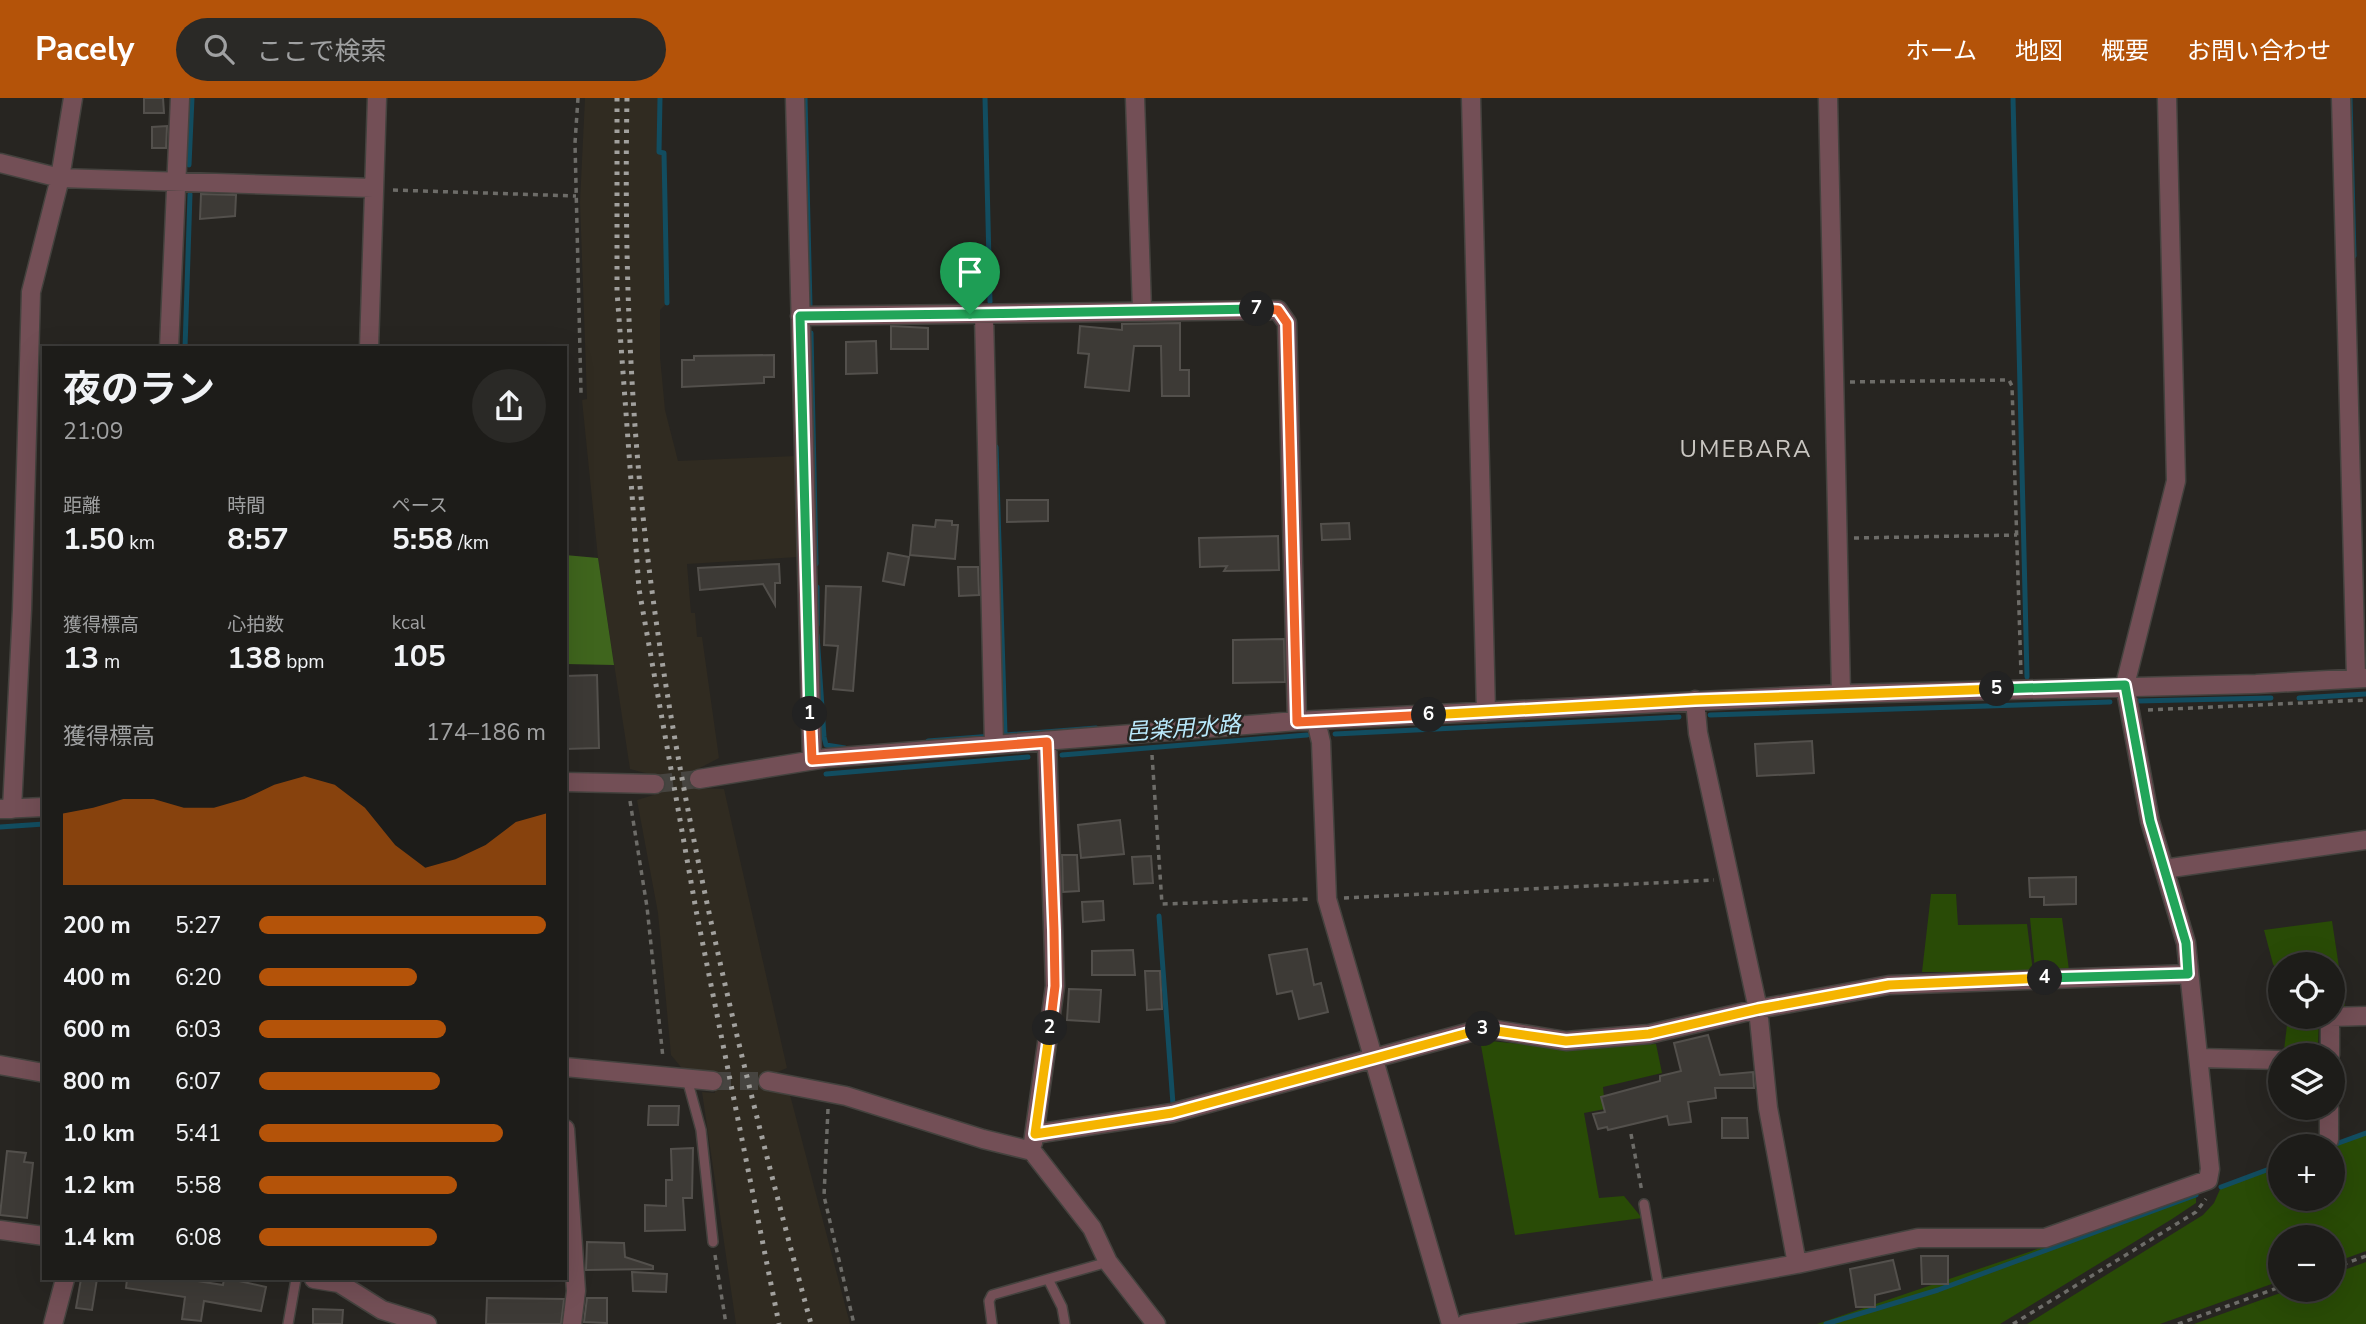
<!DOCTYPE html>
<html lang="ja">
<head>
<meta charset="utf-8">
<style>
  :root { --surface:#1d1c19; --page:#2a2926; --text:#f1f3f6; --muted:#a0a1a2; --line:#3b3a38; --accent:#b45309 }
  body { margin:0; font-family:"Nunito Sans","Noto Sans JP",sans-serif; background:var(--page); color:var(--text); height:100vh; display:flex; flex-direction:column; font-size:26px; white-space:nowrap }
  * { box-sizing:border-box; margin:0 }
  p { font-size:23px; color:var(--muted) }
  .icon { flex:none; width:38px; height:38px; fill:none; stroke:currentColor; stroke-width:2; stroke-linecap:round; stroke-linejoin:round }
  .map { position:relative; flex:1; overflow:hidden }
  .panel { position:absolute; left:42px; top:248px; width:525px; height:934px; display:flex; flex-direction:column; background:var(--surface); border-radius:0px; box-shadow:0 7px 28px #0002,0 0 0 2px var(--line) }
  .panel>* { flex:none }
  .controls { position:absolute; left:2268px; top:854px; display:grid; gap:14px }
  .controls a { display:grid; place-items:center; width:77px; height:77px; border-radius:50%; background:var(--surface); box-shadow:0 7px 28px #0002,0 0 0 2px var(--line); font-size:35px }
  .pin { position:absolute; display:grid; place-items:center; width:60px; height:60px; color:#fff; margin:-72px -30px; border-radius:50% 50% 50% 0; rotate:-45deg; box-shadow:0 0 7px #0007 }
  .pin .icon { rotate:45deg }
  .km { position:absolute; width:35px; height:35px; margin:-18px; border-radius:50%; background:#222; color:#fff; font-size:19px; line-height:35px; text-align:center }
  .round { display:grid; place-items:center; flex:none; width:74px; height:74px; border-radius:37px; background:var(--page) }
  .overview { display:flex; align-items:center; justify-content:space-between; height:119px; padding:0 21px }
  h1 { font-size:38px; font-weight:700; line-height:52px }
  .stats { display:grid; grid-template-columns:repeat(3,1fr); gap:10px; height:119px; padding:7px 21px }
  .stats div { display:grid; align-content:center }
  .stats b { font-size:30px; font-weight:700 }
  .stats small { font-size:19px; font-weight:400 }
  .stats p { font-size:19px }
  .chart { height:196px; padding:14px 21px }
  .chart p { display:flex; justify-content:space-between }
  .chart svg { width:100%; height:126px; margin-top:7px; fill:var(--accent); opacity:.7 }
  ul { padding:0 21px; list-style:none; font-size:23px }
  li { display:grid; grid-template-columns:112px 84px 1fr; align-items:center; height:52px }
  li i { height:18px; border-radius:9px; background:var(--accent) }
  header { display:flex; align-items:center; gap:42px; box-sizing:border-box; height:98px; padding:0 35px; background:var(--accent); color:#fff }
  header strong { font-size:33px }
  nav { display:flex; gap:38px; margin-inline-start:auto; font-size:24px }
  .search { width:490px; height:63px; background:var(--page); display:flex; align-items:center; gap:18px; box-sizing:border-box; padding:0 24px; border-radius:38px; color:var(--muted); font-size:26px }
  .map>svg:first-child { display:block }
</style>
</head>
<body>
<header>
<strong>Pacely</strong>
<div class="search"><svg class="icon" aria-label="search" viewBox="0 0 24 24"><circle cx="10" cy="10" r="6"/><path d="M15 15l6 6"/></svg>ここで検索</div>
<nav><a>ホーム</a><a>地図</a><a>概要</a><a>お問い合わせ</a></nav>
</header>
<div class="map">
<svg width="2366" height="1226" viewBox="0 0 2366 1226">
  <rect width="100%" height="100%" fill="#272521"/>
  <!-- built -->
  <path fill="#302b21" d="M585 0H660L659 53 664 55 667 205 660 212V259L665 312 678 363 796 358 798 459 687 466 691 515H695L697 539H702L719 660 696 672 701 690 724 691 787 970 768 978V994L789 993 850 1226H736L702 994 715 995 713 983 710 974H685L671 957 658 815 637 702 657 696 653 677 630 671 598 460 582 302 587 301 580 104Z"/>
  <!-- green -->
  <path fill="#294b06" d="M1931 796H1956L1958 827 2027 826 2033 874H1922Z
    M2030 820H2062L2069 872H2035Z
    M2332 823 2345 909 2333 910V866H2280V879L2273 866 2264 832Z
    M2288 919H2319L2318 948 2309 953 2284 952Z
    M1480 942 1571 951 1656 946 1662 975 1603 989 1605 1011 1584 1015 1599 1100 1624 1098 1642 1120 1515 1137Z
    M2366 1035V1153L2333 1165V1139H2280V1183L2160 1226H2027L2203 1117 2214 1105 2221 1089 2280 1067V1101H2333V1048H2330Z
    M2196 1097V1105L2172 1121 2000 1226H1817Z
    M2366 1164V1226H2194L2289 1192H2333V1176Z"/>
  <!-- forest -->
  <path fill="#3f651d" d="M565 457 598 460 614 567 565 566Z"/>
  <g fill="none" stroke-linecap="round" stroke-linejoin="round">
    <!-- stream -->
    <path stroke="#124d60" stroke-width="5" d="M660 0 659 54 664 55 667 205
      M805 0 810 208
      M985 0 990 204
      M2013 0 2027 579
      M2350 0 2354 158
      M189 67 192 0
      M811 235 816 466
      M185 250 190 96
      M996 349 1005 636
      M817 489V527
      M817 537 824 639 826 647 845 650
      M2299 600 2366 596
      M2138 603 2271 600
      M1710 617 2110 604
      M1335 636 1679 619
      M928 643 1096 630
      M1062 657 1307 637
      M826 676 1028 659
      M0 729 44 726
      M1159 818 1173 1006
      M2333 1047 2366 1035
      M2221 1089 2280 1067
      M1826 1226 1938 1192 2196 1097"/>
  </g>
  <!-- building -->
  <path fill="#3d3a36" stroke="#53504c" stroke-width="2" d="M144 0H163L164 15H144Z
    M167 28 166 50H152V29Z
    M201 96 236 97 235 118 200 121Z
    M1180 225V272H1189V298H1162L1161 248H1134L1129 293 1085 289 1089 256 1078 255 1080 228 1122 232V226Z
    M891 228 928 230V251H891Z
    M876 243 877 275 846 276V244Z
    M774 257V279H764V285L682 289V262H694V258Z
    M1007 402H1048V423L1007 424Z
    M936 422 952 423V427H958L955 461 910 457 913 427 935 429Z
    M1349 425 1350 441 1322 442 1321 426Z
    M1278 438 1279 472 1224 473 1227 468 1200 469 1199 440Z
    M888 455 909 459 904 487 883 483Z
    M779 466 780 485H775V507L763 486 700 492 698 470Z
    M958 469H978L979 497 959 498Z
    M826 488 861 489 853 593 833 591 838 548 824 547Z
    M1284 541 1285 584 1233 585V542Z
    M597 577 599 650 565 651V578Z
    M1812 643 1814 675 1757 678 1755 646Z
    M1120 722 1124 756 1081 760 1078 727Z
    M1062 757H1077L1079 793 1063 794Z
    M1151 758 1153 785 1134 786 1132 759Z
    M2076 779V806L2044 807V799H2030L2029 780Z
    M1103 803 1104 822 1083 824 1082 804Z
    M1307 851 1314 887 1321 885 1328 914 1299 921 1292 893 1277 896 1269 857Z
    M1133 852 1135 877H1092V853Z
    M1145 873H1160L1162 911 1147 912Z
    M1069 891 1101 892 1099 924 1067 922Z
    M1708 937 1720 977 1753 974 1754 990H1715L1716 1000 1688 1004 1691 1024 1669 1027 1667 1018 1608 1032 1607 1029 1598 1031 1593 1016 1605 1014 1601 999 1660 983V978L1681 973 1674 945Z
    M649 1008H679L678 1027H648Z
    M1722 1020H1747L1748 1040H1722Z
    M693 1050 692 1100H683L685 1132 645 1133V1107L666 1108V1082H672L671 1051Z
    M7 1053 26 1055 24 1064 33 1065 27 1120 0 1117Z
    M587 1144 624 1145 625 1159 653 1168V1171L586 1172Z
    M1921 1158H1948V1186H1922Z
    M1893 1162 1900 1191 1875 1197V1209H1856L1850 1171Z
    M632 1174 667 1176 666 1194 633 1193Z
    M81 1181H97L92 1212 76 1210Z
    M127 1181H185L223 1187 224 1181H230L266 1189 261 1213 204 1203 201 1223 182 1221 185 1199 126 1190Z
    M487 1200 564 1201 561 1226H486Z
    M587 1200H607V1225L584 1224Z
    M313 1211 343 1212 342 1226H313Z"/>
  <g fill="none" stroke-linecap="round" stroke-linejoin="round">
    <!-- street-tunnel -->
    <path stroke="#464440" stroke-width="18" stroke-dasharray="18 9" stroke-linecap="butt" d="M655 686 699 681
      M713 983H768"/>
    <defs>
      <path id="lane" d="M687 981 701 1032 713 1144
        M1644 1106 1659 1191
        M1048 1181 1062 1209 1065 1226
        M288 1226 296 1181
        M992 1226 989 1203 992 1197 1108 1164"/>
      <path id="street" d="M795 0 812 662
        M1135 0 1142 212
        M1471 0 1486 614
        M1828 0 1841 596
        M2341 0 2356 580
        M0 65 60 80 373 90
        M984 217 994 647
        M800 218 1278 212 1287 225 1297 623
        M169 250 180 0
        M369 250 377 0
        M1695 602 1698 635 1758 911 1768 1010 1797 1166
        M1316 623 1321 644 1327 801 1451 1226
        M699 681 827 660 1297 623 1841 596 2256 586 2366 580
        M565 684 655 686
        M0 711 44 709
        M12 711 22 512 31 194 60 80 73 0
        M2164 771 2366 742
        M2330 957V919L2366 918
        M2200 960 2280 962
        M0 967 44 975
        M565 969 713 983
        M768 983 846 998 983 1041 1032 1053 1092 1130 1108 1164 1156 1226
        M565 1031 576 1193 572 1226
        M1035 1036 1172 1015 1485 930 1566 943 1649 936 1758 911 1889 887 2188 876
        M2329 1042V1010
        M1033 1045 1055 888 1047 644
        M0 1132 44 1138
        M314 1181 339 1185 382 1212 427 1226
        M53 1226 65 1181
        M1465 1226 1797 1166 1918 1140H2045L2208 1082 2210 1071 2186 845 2150 723 2125 587 2176 383 2167 0"/>
    </defs>
    <!-- lane casing -->
    <use href="#lane" stroke="#44423e" stroke-width="12"/>
    <!-- street casing -->
    <use href="#street" stroke="#44423e" stroke-width="21"/>
    <!-- path -->
    <path stroke="#6d6c68" stroke-width="3.5" stroke-dasharray="5 5" stroke-linecap="butt" d="M578 0 575 45 581 295
      M393 92 576 98
      M1850 284 2009 282 2012 288 2021 576
      M1854 440 2017 437
      M2148 612 2366 602
      M1152 657 1162 806 1312 801
      M630 703 647 809 663 960
      M1344 800 1714 782
      M828 1011 824 1098 854 1226
      M1631 1036 1642 1094
      M715 1157 726 1226
      M2333 1170 2366 1158
      M2013 1226 2196 1114 2206 1101
      M2178 1226 2280 1189"/>
    <!-- lane -->
    <use href="#lane" stroke="#734f56" stroke-width="9"/>
    <!-- street -->
    <use href="#street" stroke="#734f56" stroke-width="18"/>
    <!-- rail -->
    <path stroke="#a2a19e" stroke-width="5" stroke-dasharray="3.5 7" stroke-linecap="butt" d="M617 0V193L639 491 696 812 779 1226
      M627 0C624 164 630 330 652 493 685 741 746 985 811 1226"/>
  </g>
  <g fill="none" stroke-linecap="round" stroke-linejoin="round">
    <defs>
      <path id="split-1" d="M810 616 800 218 970 216"/>
      <path id="split-2" d="M810 616 812 662 1047 644 1054 832 1055 888 1050 930"/>
      <path id="split-3" d="M1050 930 1035 1036 1172 1015 1483 931"/>
      <path id="split-4" d="M1483 931 1566 943 1649 936 1758 911 1889 887 2045 880"/>
      <path id="split-5" d="M1997 591 2125 587 2150 723 2186 845 2188 876 2045 880"/>
      <path id="split-6" d="M1429 617 1695 602 1997 591"/>
      <path id="split-7" d="M1257 211 1278 212 1287 225 1297 624 1429 617"/>
      <path id="split-8" d="M970 216 1257 211"/>
    </defs>
    <!-- split-1 casing -->
    <use href="#split-1" stroke="#fff" stroke-width="14"/>
    <!-- split-2 casing -->
    <use href="#split-2" stroke="#fff" stroke-width="14"/>
    <!-- split-3 casing -->
    <use href="#split-3" stroke="#fff" stroke-width="14"/>
    <!-- split-4 casing -->
    <use href="#split-4" stroke="#fff" stroke-width="14"/>
    <!-- split-5 casing -->
    <use href="#split-5" stroke="#fff" stroke-width="14"/>
    <!-- split-6 casing -->
    <use href="#split-6" stroke="#fff" stroke-width="14"/>
    <!-- split-7 casing -->
    <use href="#split-7" stroke="#fff" stroke-width="14"/>
    <!-- split-8 casing -->
    <use href="#split-8" stroke="#fff" stroke-width="14"/>
    <!-- split-1 -->
    <use href="#split-1" stroke="#22a559" stroke-width="9"/>
    <!-- split-2 -->
    <use href="#split-2" stroke="#f0652b" stroke-width="9"/>
    <!-- split-3 -->
    <use href="#split-3" stroke="#f5b400" stroke-width="9"/>
    <!-- split-4 -->
    <use href="#split-4" stroke="#f5b400" stroke-width="9"/>
    <!-- split-5 -->
    <use href="#split-5" stroke="#22a559" stroke-width="9"/>
    <!-- split-6 -->
    <use href="#split-6" stroke="#f5b400" stroke-width="9"/>
    <!-- split-7 -->
    <use href="#split-7" stroke="#f0652b" stroke-width="9"/>
    <!-- split-8 -->
    <use href="#split-8" stroke="#22a559" stroke-width="9"/>
  </g>
  <g text-anchor="middle" stroke-width="5" stroke-linejoin="round" paint-order="stroke">
    <!-- water labels -->
    <g font-size="23" font-style="italic" fill="#b9e9fc" stroke="#272521">
      <text transform="translate(1183 630) rotate(-4)" y="8">邑楽用水路</text>
    </g>
    <!-- quarter labels -->
    <g font-size="24" letter-spacing="2" fill="#c9c6c1" stroke="#272521">
      <text x="1746" y="359">UMEBARA</text>
    </g>
  </g>
</svg>
<div class="controls">
<a><svg class="icon" aria-label="locate" viewBox="0 0 24 24"><circle cx="12" cy="12" r="6"/><path d="M12 2v4M12 18v4M2 12h4M18 12h4"/></svg></a>
<a><svg class="icon" aria-label="layers" viewBox="0 0 24 24"><path d="M12 4l9 5-9 5-9-5zM3 14l9 5 9-5"/></svg></a>
<a>+</a>
<a>−</a>
</div>
<div class="pin" style="left:970px;top:216px;background:#1e9e55"><svg class="icon" aria-label="arrive" viewBox="0 0 24 24"><path d="M6 21V4h12l-3 4 3 4H6"/></svg></div>
<b class="km" style="left:810px;top:616px">1</b>
<b class="km" style="left:1050px;top:930px">2</b>
<b class="km" style="left:1483px;top:931px">3</b>
<b class="km" style="left:2045px;top:880px">4</b>
<b class="km" style="left:1997px;top:591px">5</b>
<b class="km" style="left:1429px;top:617px">6</b>
<b class="km" style="left:1257px;top:211px">7</b>
<section class="panel">
<div class="overview"><div><h1>夜のラン</h1><p>21:09</p></div><a class="round"><svg class="icon" aria-label="share" viewBox="0 0 24 24"><path d="M12 15V3M7 8l5-5 5 5M5 13v7h14v-7"/></svg></a></div>
<div class="stats">
<div><p>距離</p><b>1.50<small> km</small></b></div>
<div><p>時間</p><b>8:57</b></div>
<div><p>ペース</p><b>5:58<small> /km</small></b></div>
</div>
<div class="stats">
<div><p>獲得標高</p><b>13<small> m</small></b></div>
<div><p>心拍数</p><b>138<small> bpm</small></b></div>
<div><p>kcal</p><b>105</b></div>
</div>
<div class="chart"><p><span>獲得標高</span>174–186 m</p>
<svg viewBox="0 0 160 44" preserveAspectRatio="none"><path d="M0 44V19L10 17L20 14L30 14L40 17L50 17L60 14L70 9L80 6L90 9L100 17L110 30L120 38L130 35L140 30L150 22L160 19V44z"/></svg>
</div>
<ul>
<li><b>200 m</b>5:27<i style="width:100%"></i></li>
<li><b>400 m</b>6:20<i style="width:55%"></i></li>
<li><b>600 m</b>6:03<i style="width:65%"></i></li>
<li><b>800 m</b>6:07<i style="width:63%"></i></li>
<li><b>1.0 km</b>5:41<i style="width:85%"></i></li>
<li><b>1.2 km</b>5:58<i style="width:69%"></i></li>
<li><b>1.4 km</b>6:08<i style="width:62%"></i></li>
</ul>
</section>
</div>
</body>
</html>
